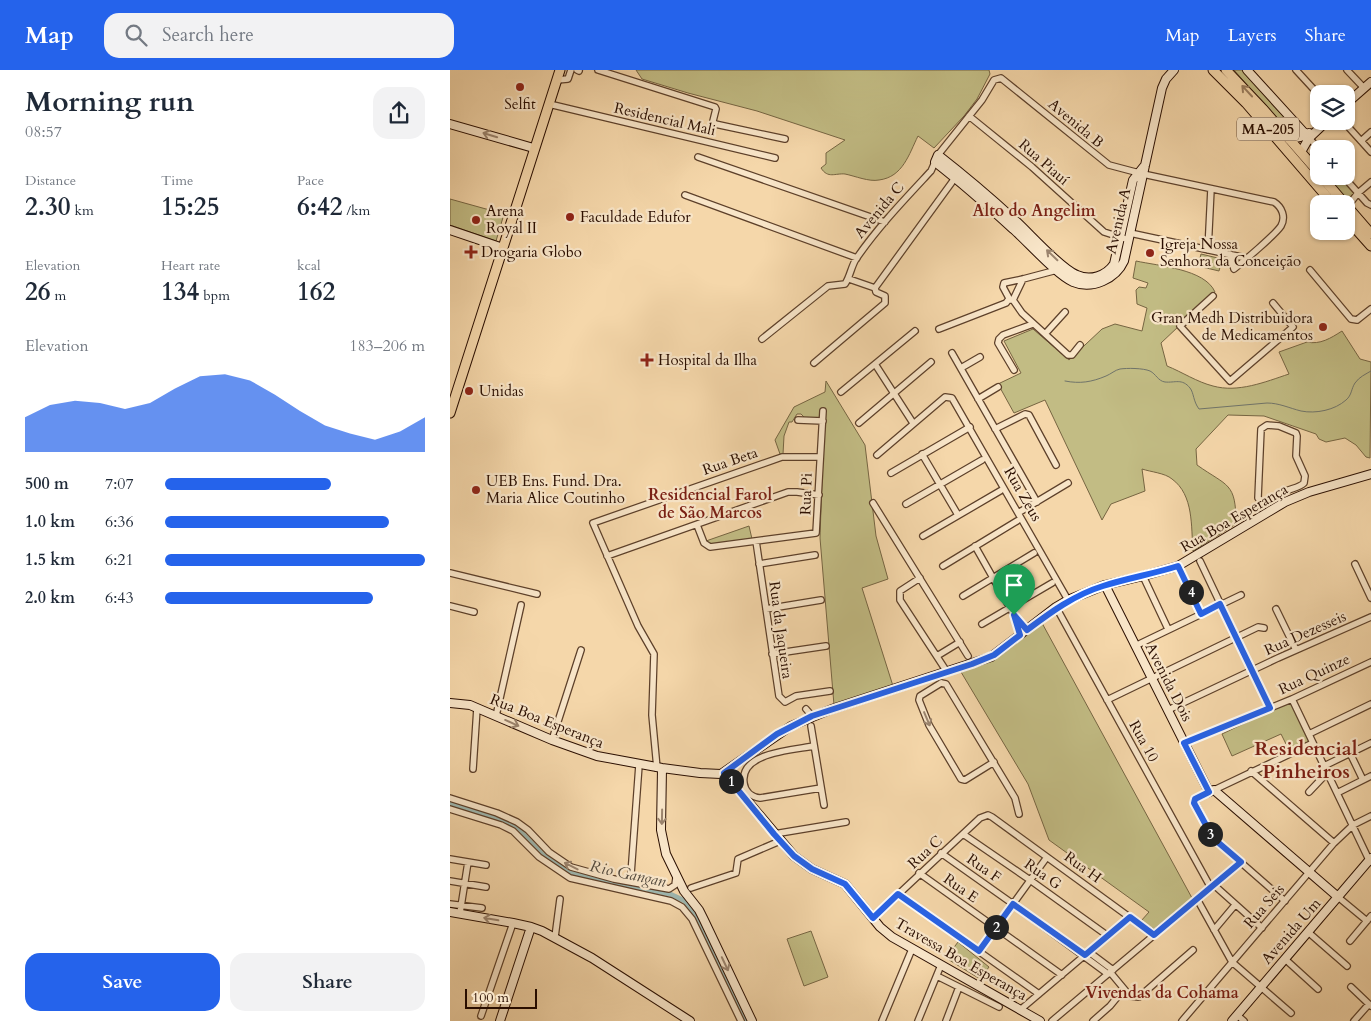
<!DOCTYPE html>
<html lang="en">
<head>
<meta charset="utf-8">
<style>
  :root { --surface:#fff; --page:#f2f2f3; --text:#1f2937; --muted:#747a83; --accent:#2563eb }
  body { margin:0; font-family:Cardo,serif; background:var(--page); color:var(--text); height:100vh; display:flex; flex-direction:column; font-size:19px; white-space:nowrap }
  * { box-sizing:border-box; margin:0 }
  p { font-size:16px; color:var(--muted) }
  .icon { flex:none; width:28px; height:28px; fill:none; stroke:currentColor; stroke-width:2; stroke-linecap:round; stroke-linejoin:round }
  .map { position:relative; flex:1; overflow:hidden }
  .side { display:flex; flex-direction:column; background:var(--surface); width:450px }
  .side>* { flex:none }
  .buttons { position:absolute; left:860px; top:15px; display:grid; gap:10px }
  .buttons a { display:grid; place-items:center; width:45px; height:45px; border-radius:10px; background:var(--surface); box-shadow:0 1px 4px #0004; font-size:25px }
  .scale { position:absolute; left:15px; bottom:12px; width:72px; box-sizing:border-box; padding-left:5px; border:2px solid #2a0e00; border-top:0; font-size:14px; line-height:18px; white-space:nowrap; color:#2a0e00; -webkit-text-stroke:4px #f8e5c8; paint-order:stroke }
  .pin { position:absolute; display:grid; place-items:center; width:42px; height:42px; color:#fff; margin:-51px -21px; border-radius:50% 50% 50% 0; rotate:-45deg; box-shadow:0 0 5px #0007 }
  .pin .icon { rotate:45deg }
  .km { position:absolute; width:25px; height:25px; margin:-12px; border-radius:50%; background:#222; color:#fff; font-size:14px; line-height:25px; text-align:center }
  .round { display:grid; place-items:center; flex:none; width:52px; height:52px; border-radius:15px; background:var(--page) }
  .overview { display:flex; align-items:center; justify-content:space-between; height:85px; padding:0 25px }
  h1 { font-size:28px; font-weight:700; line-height:38px }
  .figures { display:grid; grid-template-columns:repeat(3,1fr); gap:8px; height:85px; padding:5px 25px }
  .figures div { display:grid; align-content:center }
  .figures b { font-size:25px; font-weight:700 }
  .figures small { font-size:14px; font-weight:400 }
  .figures p { font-size:14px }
  .chart { height:140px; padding:10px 25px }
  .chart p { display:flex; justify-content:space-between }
  .chart svg { width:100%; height:90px; margin-top:5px; fill:var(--accent); opacity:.7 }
  .cta { display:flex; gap:10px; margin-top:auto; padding:10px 25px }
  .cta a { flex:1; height:58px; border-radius:15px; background:var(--accent); color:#fff; font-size:20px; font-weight:700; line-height:58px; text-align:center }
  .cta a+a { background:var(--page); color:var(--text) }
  ul { padding:0 25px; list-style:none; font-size:16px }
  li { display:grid; grid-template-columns:80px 60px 1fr; align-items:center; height:38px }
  li i { height:12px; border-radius:6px; background:var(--accent) }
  header { display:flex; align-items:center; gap:30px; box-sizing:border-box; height:70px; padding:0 25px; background:var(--accent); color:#fff }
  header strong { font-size:24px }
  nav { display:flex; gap:28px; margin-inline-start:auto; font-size:18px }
  .search { width:350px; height:45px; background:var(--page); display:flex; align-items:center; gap:12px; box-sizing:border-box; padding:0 18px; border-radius:15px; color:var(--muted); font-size:19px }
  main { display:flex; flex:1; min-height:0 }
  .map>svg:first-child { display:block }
</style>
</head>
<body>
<header>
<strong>Map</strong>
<div class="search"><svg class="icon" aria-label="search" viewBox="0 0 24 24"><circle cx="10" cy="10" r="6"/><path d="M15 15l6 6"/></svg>Search here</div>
<nav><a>Map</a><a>Layers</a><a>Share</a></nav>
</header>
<main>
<section class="side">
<div class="overview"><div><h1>Morning run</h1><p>08:57</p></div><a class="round"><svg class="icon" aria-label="share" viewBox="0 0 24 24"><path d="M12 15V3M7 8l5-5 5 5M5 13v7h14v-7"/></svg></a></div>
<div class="figures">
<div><p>Distance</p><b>2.30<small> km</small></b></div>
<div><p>Time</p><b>15:25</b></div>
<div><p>Pace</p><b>6:42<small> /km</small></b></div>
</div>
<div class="figures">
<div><p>Elevation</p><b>26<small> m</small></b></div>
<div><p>Heart rate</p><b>134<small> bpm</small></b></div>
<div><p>kcal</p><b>162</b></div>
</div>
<div class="chart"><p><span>Elevation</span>183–206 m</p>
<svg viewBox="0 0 160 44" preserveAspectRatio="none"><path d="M0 44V27L10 21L20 19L30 20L40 23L50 20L60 13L70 7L80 6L90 9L100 16L110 24L120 31L130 35L140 38L150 34L160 27V44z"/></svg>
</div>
<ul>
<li><b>500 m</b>7:07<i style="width:64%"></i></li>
<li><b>1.0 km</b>6:36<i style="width:86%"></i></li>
<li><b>1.5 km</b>6:21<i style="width:100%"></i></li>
<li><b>2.0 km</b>6:43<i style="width:80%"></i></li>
</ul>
<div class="cta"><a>Save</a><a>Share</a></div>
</section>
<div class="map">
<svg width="921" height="951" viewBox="0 0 921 951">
  <rect width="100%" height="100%" fill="#f5d7aa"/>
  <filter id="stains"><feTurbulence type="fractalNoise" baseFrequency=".004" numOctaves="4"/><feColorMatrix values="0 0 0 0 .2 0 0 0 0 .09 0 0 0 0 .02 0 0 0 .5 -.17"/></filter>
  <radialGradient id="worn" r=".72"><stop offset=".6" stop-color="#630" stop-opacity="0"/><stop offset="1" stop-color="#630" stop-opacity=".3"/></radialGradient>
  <!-- green -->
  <path fill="#c2bc84" stroke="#766542" d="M186 0H539L540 4 527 29 514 46 484 78 468 66C459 84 453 107 429 110 419 112 405 106 395 104 385 103 378 109 371 98L376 94V83L395 70 307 41 238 23 192 9Z
    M784 0H793L852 63 841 65Z
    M877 106H890L904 123 898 131Z
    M0 129 54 144 46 171 0 155Z
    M751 184 772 189 769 201 748 196Z
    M686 191C709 196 755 199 765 222L711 273 717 296C732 302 747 312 763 316 788 323 815 312 839 304L829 282 857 272C870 275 881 268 892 261L910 289 921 292 920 388 916 387 906 375 895 368 876 372 869 369 866 364 814 346 778 345 746 379 747 395C778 417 786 412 786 454L743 481C741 457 744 425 722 409 715 403 701 402 692 399L695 421 661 434 652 450 595 330 564 343 548 314 571 303 554 271 583 259 619 290 652 259 665 254 692 261 697 238 687 234 686 220 689 217 696 218 698 213 683 208Z
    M376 311 415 375 426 466 438 509 412 518 443 616 384 635 370 468 374 349 355 348 351 344H347L342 352H339L334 366 333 384H330L325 370 344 337 375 322Z
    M299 456 302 469 259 475 256 471Z
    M592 553 742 828 704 859 691 851 699 842 599 770 578 714 511 602 548 587Z
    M841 631 860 671 839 680 831 664 782 686 772 664Z
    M361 861 378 907 354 916 337 869Z
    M508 872 539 897 530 909 496 888Z"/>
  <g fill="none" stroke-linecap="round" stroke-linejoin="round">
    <!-- stream -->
    <path stroke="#70746a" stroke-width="1" d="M615 311C630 314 642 312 656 306 661 304 665 300 670 299 677 298 693 298 700 301 706 304 708 311 715 312 725 313 732 308 740 318 744 323 743 331 749 339L817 333C829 333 839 338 851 341 866 344 885 340 896 330 902 325 901 319 905 313 909 307 916 304 921 301"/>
    <!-- canal -->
    <path stroke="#9eb8b1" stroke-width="5" d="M0 733 39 746 63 756 71 762 92 784 119 803 220 824 235 831 247 846 297 951"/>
    <defs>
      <path id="street" d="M127 0 129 1
        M148 0 265 37 266 39 263 51 265 54 335 69
        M846 0 869 25
        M897 0 914 18
        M107 10 118 9 121 0
        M99 34 325 88
        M519 46 582 97 654 162 679 170
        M893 51 921 82
        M859 68 869 79
        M911 71 921 62
        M488 85 532 30 544 10 551 8 659 95 693 104 824 132C832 137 836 147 831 156 825 165 794 191 784 199L780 184
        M248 87 435 152
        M893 106 917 133 921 135
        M235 125 407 188
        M897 137 908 123 921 112
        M680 163 796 188
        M758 180 761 119
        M860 200 901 249 907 250 921 239
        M399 209 425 218
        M573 209 563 230H560L553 217 554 213 573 209 607 200
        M425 218 505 108
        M763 226 730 256 780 311 843 257 823 233
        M563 230 572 243 618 285H622L630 275
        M489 259 556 233 559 229
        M595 264 615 242
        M312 269 378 216 395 214C400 207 401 197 406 189 428 157 455 129 481 101L485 92
        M502 283 587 432
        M364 293 435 233V226L426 222 425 218
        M425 294 463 353
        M511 298 530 287
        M564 300 548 273 549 269 553 265 583 254
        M391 322 465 261
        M528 329 548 317
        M348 350 373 351
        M409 353 481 292
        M817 355 829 356 846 363 847 366 846 386 855 406 854 413C849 418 842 418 836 421 827 427 818 438 808 428L811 359Z
        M545 359 575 344 579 345 606 395
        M472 384 508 445
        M427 385 495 327 502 328 618 530
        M441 403 520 357
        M423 433 518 586
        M456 434 532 390
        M568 443 618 413
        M247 455 254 473 260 477 366 463 373 341
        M473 466 550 421
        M306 471 329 626 335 632 346 626 380 621
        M525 476 564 545 571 565
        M157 486 338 422H347L369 425
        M750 491 820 638
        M309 494 365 485
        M905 494 921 528
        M493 496 567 451
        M728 496 751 544
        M0 503 87 524
        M693 506 718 559
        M470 508 450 521V530L497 602
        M513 526 584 483
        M0 536 24 542
        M606 537 761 818
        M316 539 371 530
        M826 539 846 580
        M532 554 602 513
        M685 576 791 525
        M322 584 376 576
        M487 586 510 572
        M491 613 470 626 469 630 479 655 511 709 515 710 544 692
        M491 613 496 614 565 728 569 744
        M842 629 920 792
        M657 630 808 557 814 558
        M356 639 362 646
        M718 640 828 588 921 547
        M46 646 71 535
        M361 656 374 735
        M859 664 921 634
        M102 670 131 580
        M734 673 842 629 921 592
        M364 676C344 680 289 682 294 713 295 721 301 727 310 728L371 718
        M900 683 913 710
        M874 696 921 673
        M207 698 202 645 204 584 188 556 143 453 332 387H370
        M23 699 27 638
        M801 701 884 773
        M764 720 863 673
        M759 722 745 729 744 731 763 768 835 831
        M859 722 877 703
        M887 723 921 706
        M0 728 47 743 67 752 78 760 99 782 121 797 164 809 219 819 225 815 226 808
        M0 739 51 755 63 761 89 787 120 808 221 831 232 837 242 849 291 951
        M324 764 396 752
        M513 764 580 810 658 866
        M491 783 563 834 658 904
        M0 789 36 795
        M469 803 612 905
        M181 804 189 695
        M0 811 36 817
        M764 815 812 858
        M241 818 286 803 288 789 330 771
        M448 824 589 924
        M888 827 917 851
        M747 829 782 892 841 943
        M0 834 32 838
        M10 843 18 792
        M423 848 530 748 538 745 542 747 704 865
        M764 860 785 835
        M858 862 897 896
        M105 867 110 829
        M900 871 921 846
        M529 881 597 787
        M639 882 663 900
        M835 889 868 919
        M660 902 680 926 689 927 743 880
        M487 906 549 937
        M901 917 921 936
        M570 940 680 847
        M787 945 794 951
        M31 946 63 853
        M432 951 462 879
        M468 951 491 895
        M496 951 509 917
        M602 951 791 792
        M643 951 660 936 674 919
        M732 951 884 773 903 755 921 746
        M904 951 919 934"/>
      <path id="secondary" d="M797 0 859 68
        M896 34 921 12
        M0 54 80 77
        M839 69 850 67 859 63
        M851 82 859 68 877 51
        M695 95 683 110 664 194C656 206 640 211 627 205 611 199 581 165 567 152 542 129 515 106 488 85L485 92C512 113 538 136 563 159 578 172 607 205 623 212 642 220 666 209 674 191L712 18 716 9 724 0
        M0 160 53 178
        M655 515 759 722 764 720 888 827
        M0 633 20 635 102 670 147 686 212 698 250 703 271 704 341 656 382 639 541 587 606 537 618 530 655 515 693 506 728 496 835 432 859 422 921 404
        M212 698 211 760 216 784 234 821 249 840 254 850 302 951
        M274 703 344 786 362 799 395 814 430 857 442 867 590 951
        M0 842 63 853 81 857 92 861 142 888 240 951
        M50 951 81 857
        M782 951 921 788"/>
      <path id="primary" d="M763 0 796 33 883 134
        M776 0 813 39 869 103
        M871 106 895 134
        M896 135 921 164
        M896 148 921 176
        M0 343 110 0"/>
    </defs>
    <!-- street casing -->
    <use href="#street" stroke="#5d402a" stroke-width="8"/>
    <!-- secondary casing -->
    <use href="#secondary" stroke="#2a0e00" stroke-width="10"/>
    <!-- primary casing -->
    <use href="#primary" stroke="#2a0e00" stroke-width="11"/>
    <!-- street -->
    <use href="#street" stroke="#f8e5c8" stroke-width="5.5"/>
    <!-- secondary -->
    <use href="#secondary" stroke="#f8e5c8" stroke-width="8"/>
    <!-- primary -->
    <use href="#primary" stroke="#f5d7aa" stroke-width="9"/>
  </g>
  <!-- one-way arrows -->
  <defs><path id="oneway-shaft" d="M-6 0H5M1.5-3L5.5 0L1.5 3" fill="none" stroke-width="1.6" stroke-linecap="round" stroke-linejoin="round" transform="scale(1.25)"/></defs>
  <use stroke="#9a7d5e" href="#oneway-shaft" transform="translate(797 21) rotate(-133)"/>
  <g stroke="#9b846e">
    <use href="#oneway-shaft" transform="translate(40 65) rotate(-163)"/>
    <use href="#oneway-shaft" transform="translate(602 185) rotate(-136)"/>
    <use href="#oneway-shaft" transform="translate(477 649) rotate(67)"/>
    <use href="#oneway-shaft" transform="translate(62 653) rotate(24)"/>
    <use href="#oneway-shaft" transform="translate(212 747) rotate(91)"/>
    <use href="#oneway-shaft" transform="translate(121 796) rotate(-153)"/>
    <use href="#oneway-shaft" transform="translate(41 849) rotate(-170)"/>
    <use href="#oneway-shaft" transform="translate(275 894) rotate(65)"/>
  </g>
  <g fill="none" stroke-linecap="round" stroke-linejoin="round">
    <defs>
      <path id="route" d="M728 496 751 544 770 534 820 638 734 673 759 722 745 729 744 733 763 768 791 792 704 865 680 847 635 885 563 834 529 881 448 824 423 848 395 814 362 799 344 786 324 764 274 703 327 664 362 646 522 594 544 585 570 565 564 545 577 560C601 542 624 525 653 516 678 508 703 504 728 496Z"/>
    </defs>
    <!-- route casing -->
    <use href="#route" stroke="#fff" stroke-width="10"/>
    <!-- route -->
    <use href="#route" stroke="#2563eb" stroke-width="6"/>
  </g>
  <!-- markers -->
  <g fill="#8f2418" stroke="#f8e5c8" stroke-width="2">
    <circle cx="70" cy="17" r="5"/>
    <circle cx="120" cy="147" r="5"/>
    <circle cx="26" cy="150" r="5"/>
    <path d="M18.5 174.5h5v5h5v5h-5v5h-5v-5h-5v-5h5z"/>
    <circle cx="700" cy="183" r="5"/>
    <circle cx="873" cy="257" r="5"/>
    <path d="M194.5 282.5h5v5h5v5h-5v5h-5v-5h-5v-5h5z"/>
    <circle cx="19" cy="321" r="5"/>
    <circle cx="26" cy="420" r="5"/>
  </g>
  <g text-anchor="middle" stroke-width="4.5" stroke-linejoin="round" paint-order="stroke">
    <!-- shield labels -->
    <rect fill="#f8e5c8" stroke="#684e3c" stroke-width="1" x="787" y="47.5" width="62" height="23" rx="4"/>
    <g font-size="14" font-weight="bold" fill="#2a0e00">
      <text x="818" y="64">MA-205</text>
    </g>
    <!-- poi labels -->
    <g font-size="15" fill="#2a0e00" stroke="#f8e5c8" text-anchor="start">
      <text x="70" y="39" text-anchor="middle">Selfit</text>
      <text x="36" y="146">Arena<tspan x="36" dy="17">Royal II</tspan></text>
      <text x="130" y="152">Faculdade Edufor</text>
      <text x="710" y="179">Igreja Nossa<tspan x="710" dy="17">Senhora da Conceição</tspan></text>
      <text x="31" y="187">Drogaria Globo</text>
      <text x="863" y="253" text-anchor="end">Gran Medh Distribuidora<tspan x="863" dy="17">de Medicamentos</tspan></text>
      <text x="208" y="295">Hospital da Ilha</text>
      <text x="29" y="326">Unidas</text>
      <text x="36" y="416">UEB Ens. Fund. Dra.<tspan x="36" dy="17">Maria Alice Coutinho</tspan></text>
    </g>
    <!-- street labels -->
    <g font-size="15" fill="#2a0e00" stroke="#f8e5c8">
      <text transform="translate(215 49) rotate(13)" y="5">Residencial Mali</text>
      <text transform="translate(626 53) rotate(40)" y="5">Avenida B</text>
      <text transform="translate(594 92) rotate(41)" y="5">Rua Piauí</text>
      <text transform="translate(429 140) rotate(-50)" y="5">Avenida C</text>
      <text transform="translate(668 151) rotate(-77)" y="5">Avenida A</text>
      <text transform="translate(280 391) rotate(-19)" y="5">Rua Beta</text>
      <text transform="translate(356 424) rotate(-88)" y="5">Rua Pi</text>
      <text transform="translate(573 424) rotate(60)" y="5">Rua Zeus</text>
      <text transform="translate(784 448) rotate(-30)" y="5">Rua Boa Esperança</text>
      <text transform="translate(331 560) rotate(82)" y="5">Rua da Jaqueira</text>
      <text transform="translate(855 563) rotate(-24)" y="5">Rua Dezesseis</text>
      <text transform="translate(864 604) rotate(-25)" y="5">Rua Quinze</text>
      <text transform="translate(719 612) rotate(63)" y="5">Avenida Dois</text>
      <text transform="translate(97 651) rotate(22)" y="5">Rua Boa Esperança</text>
      <text transform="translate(694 671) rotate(61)" y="5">Rua 10</text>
      <text transform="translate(475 782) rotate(-43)" y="5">Rua C</text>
      <text transform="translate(633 797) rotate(36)" y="5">Rua H</text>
      <text transform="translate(534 798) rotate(35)" y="5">Rua F</text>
      <text transform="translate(593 804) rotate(35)" y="5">Rua G</text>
      <text transform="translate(511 818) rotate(35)" y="5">Rua E</text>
      <text transform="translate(814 836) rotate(-49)" y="5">Rua Seis</text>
      <text transform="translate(841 861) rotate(-49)" y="5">Avenida Um</text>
      <text transform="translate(511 889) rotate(30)" y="5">Travessa Boa Esperança</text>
    </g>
    <!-- neighbourhood labels -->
    <g font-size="16" font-weight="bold" fill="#7a1f14" stroke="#f8e5c8">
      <text x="584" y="146">Alto do Angelim</text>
      <text x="260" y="430">Residencial Farol<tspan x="260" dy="18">de São Marcos</tspan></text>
      <text x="712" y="928">Vivendas da Cohama</text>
    </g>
    <!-- water labels -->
    <g font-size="16" font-style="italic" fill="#534a3e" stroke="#f8e5c8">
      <text transform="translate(178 803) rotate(12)" y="6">Rio Gangan</text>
    </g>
    <!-- district labels -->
    <g font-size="20" font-weight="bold" fill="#7a1f14" stroke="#f8e5c8">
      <text x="856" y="685">Residencial<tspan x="856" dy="23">Pinheiros</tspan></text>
    </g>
  </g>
  <rect width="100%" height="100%" filter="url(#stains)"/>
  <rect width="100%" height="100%" fill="url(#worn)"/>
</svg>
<div class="buttons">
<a><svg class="icon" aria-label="layers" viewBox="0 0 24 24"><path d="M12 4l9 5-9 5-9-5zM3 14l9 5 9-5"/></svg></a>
<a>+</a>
<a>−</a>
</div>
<div class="scale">100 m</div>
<div class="pin" style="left:564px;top:545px;background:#1e9e55"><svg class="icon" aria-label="arrive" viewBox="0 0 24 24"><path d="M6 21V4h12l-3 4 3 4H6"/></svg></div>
<b class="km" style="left:281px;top:711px">1</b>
<b class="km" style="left:546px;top:857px">2</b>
<b class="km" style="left:760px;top:764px">3</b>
<b class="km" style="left:741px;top:522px">4</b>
</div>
</main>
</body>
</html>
